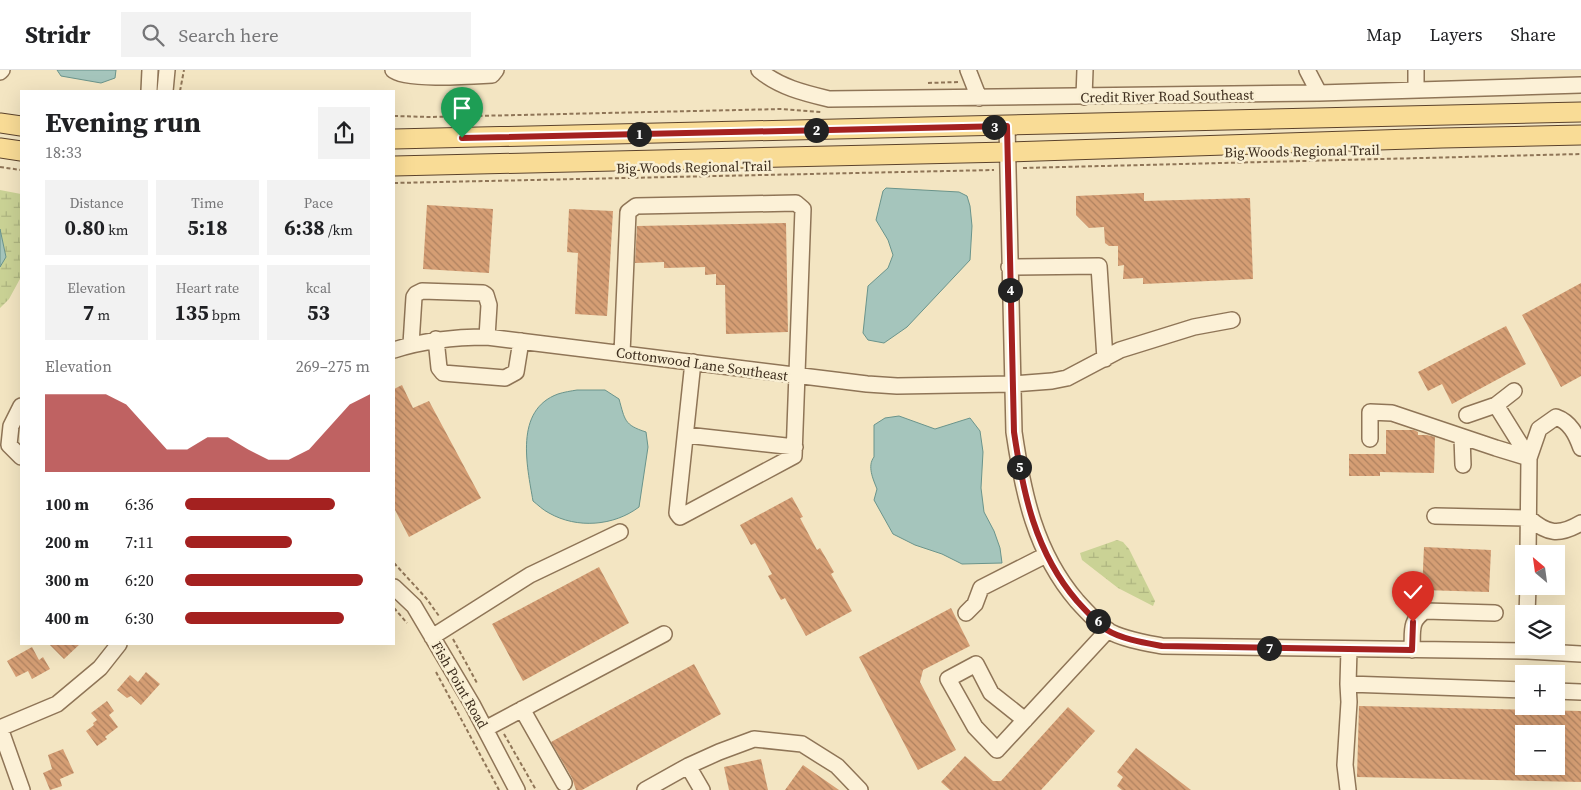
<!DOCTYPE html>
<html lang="en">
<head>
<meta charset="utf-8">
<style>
  :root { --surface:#fff; --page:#f2f2f2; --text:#202124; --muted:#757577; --line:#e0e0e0; --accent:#a42120 }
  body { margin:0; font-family:"Source Serif 4",serif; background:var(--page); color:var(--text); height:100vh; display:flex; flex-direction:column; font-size:19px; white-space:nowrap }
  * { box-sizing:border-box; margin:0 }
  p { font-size:16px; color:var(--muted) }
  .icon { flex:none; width:28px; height:28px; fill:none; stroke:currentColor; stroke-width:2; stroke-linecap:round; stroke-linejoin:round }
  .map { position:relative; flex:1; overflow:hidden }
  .sheet { position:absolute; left:20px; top:20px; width:375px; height:555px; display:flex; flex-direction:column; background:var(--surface); border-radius:0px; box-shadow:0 5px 20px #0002 }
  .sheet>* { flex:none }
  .needle { width:32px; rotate:331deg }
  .tools { position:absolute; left:1515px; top:475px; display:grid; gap:10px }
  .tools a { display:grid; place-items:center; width:50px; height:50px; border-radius:0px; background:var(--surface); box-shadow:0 5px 20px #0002; font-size:25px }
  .pin { position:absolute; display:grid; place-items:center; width:42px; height:42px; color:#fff; margin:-51px -21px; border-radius:50% 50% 50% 0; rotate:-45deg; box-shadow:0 0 5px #0007 }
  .pin .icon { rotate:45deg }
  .km { position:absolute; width:25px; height:25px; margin:-12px; border-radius:50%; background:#222; color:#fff; font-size:14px; line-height:25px; text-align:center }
  .round { display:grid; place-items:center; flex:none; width:52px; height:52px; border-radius:0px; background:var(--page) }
  .summary { display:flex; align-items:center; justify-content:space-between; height:85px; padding:0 25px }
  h1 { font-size:28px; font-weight:700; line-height:38px }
  .metrics { display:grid; grid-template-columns:repeat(3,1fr); gap:8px; height:85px; padding:5px 25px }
  .metrics div { display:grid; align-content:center; border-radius:0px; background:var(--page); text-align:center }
  .metrics b { font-size:21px; font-weight:700 }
  .metrics small { font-size:14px; font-weight:400 }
  .metrics p { font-size:14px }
  .chart { height:140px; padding:10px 25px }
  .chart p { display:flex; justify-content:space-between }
  .chart svg { width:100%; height:90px; margin-top:5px; fill:var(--accent); opacity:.7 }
  ul { padding:0 25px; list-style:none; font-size:16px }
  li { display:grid; grid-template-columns:80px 60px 1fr; align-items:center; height:38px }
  li i { height:12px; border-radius:6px; background:var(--accent) }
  header { display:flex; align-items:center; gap:30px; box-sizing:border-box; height:70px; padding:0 25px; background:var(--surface); border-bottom:1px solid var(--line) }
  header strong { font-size:24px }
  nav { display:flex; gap:28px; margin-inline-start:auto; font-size:18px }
  .search { width:350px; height:45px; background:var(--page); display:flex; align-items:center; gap:12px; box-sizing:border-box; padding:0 18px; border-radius:0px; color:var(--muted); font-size:19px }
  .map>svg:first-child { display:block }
</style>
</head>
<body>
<header>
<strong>Stridr</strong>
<div class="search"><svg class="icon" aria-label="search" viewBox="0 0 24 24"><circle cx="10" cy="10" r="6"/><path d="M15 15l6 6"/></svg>Search here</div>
<nav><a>Map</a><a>Layers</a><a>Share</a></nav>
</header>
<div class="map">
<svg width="1581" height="720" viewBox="0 0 1581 720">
  <defs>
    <pattern id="wetland-marsh" width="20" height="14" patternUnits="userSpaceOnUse" patternTransform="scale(1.25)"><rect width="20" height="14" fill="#cad295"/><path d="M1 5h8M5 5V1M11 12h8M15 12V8" fill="none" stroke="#aeb580"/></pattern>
    <pattern id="building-back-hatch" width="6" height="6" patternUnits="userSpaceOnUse" patternTransform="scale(1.25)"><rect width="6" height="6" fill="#d59e74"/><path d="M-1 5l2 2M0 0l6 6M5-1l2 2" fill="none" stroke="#ae815f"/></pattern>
  </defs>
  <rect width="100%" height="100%" fill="#f3e5c2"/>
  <!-- wetland -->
  <path fill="url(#wetland-marsh)" d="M0 120 21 124V207L9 229 0 238V197L6 187 0 159Z
    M1117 470 1123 472 1129 479 1155 531 1153 536 1118 518 1082 490 1080 483Z"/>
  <!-- water -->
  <path fill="#a5c5bc" stroke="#6a948b" d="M57 0H116L115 8 101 13 61 6Z
    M886 118 959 122 967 126 970 136 972 156 970 190 907 257 884 273 868 270 863 263 868 216 888 198 893 185 888 170 876 150 883 121Z
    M0 159 6 187 0 197Z
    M577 320H605L619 329C625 350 624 355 646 362L648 377 639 437C614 456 577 459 549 443 543 440 538 435 533 431 527 396 514 340 558 324 564 322 571 321 577 320Z
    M899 346 935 359 970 348 980 361 983 382 981 418 984 442 994 461 1000 478 1002 493 962 494 942 484 915 475 893 464 874 430 877 419C873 409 867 396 874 387V355L885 348Z"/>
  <!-- building -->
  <path fill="url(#building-back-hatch)" fill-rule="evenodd" d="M1144 123V131L1250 128 1253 209 1143 214V208L1123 209 1124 195 1118 196V176H1109L1105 173 1104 157 1089 158 1076 145V126Z
    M427 135 493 139 489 203 423 199Z
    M569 139 613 141 607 246 575 244 578 183 567 182Z
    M786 153 788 262 726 264 725 215H716V204L705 205V197L664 198V192L635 193 637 156Z
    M1581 213V306L1561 317 1522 245Z
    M1506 256 1526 294 1452 334 1442 314 1428 321 1418 302Z
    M402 315 413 338 429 331 481 428 409 467 394 438V319Z
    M1386 360H1414L1418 362V365H1427L1435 367 1434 403 1380 402V406H1349V384H1386Z
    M792 427 803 447 800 448 817 480 820 478 834 502 831 504 852 541 806 566 785 528 781 530 768 506 772 504 755 473 751 475 740 455Z
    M1424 477 1491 480 1489 522 1422 520Z
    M599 497 629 553 523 611 492 554Z
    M951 538 970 576 923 600 920 612 956 680 918 700 859 587Z
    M49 574H80L64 589Z
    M32 577 39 590 43 587 50 599 32 609 28 601 16 607 7 591Z
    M694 594 721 644 582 720H576L572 708 551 672Z
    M146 602 160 614 141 635 131 626 127 628 117 620 130 605 138 612Z
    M107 631 114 641 109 645 118 657 105 667 107 669 97 676 86 661 94 655 93 653 97 650 91 643Z
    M1359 636 1581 641V712L1357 707ZM1524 664H1556V696H1524Z
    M1068 637 1095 661 1041 720H950L941 712 965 686 993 711H1001Z
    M1136 678 1191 720H1122L1117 716 1123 707 1117 702Z
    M63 679 74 703 60 709 62 716 50 720 43 703 52 699 48 685Z
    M761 689 768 720H729L724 697Z
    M803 695 839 720H785Z"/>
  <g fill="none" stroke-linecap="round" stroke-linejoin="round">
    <defs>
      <path id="minor" d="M393 0C404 11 474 6 492 5L496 0
        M759 0C779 17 804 23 829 29L1319 23 1581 15
        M968 0 979 28
        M1307 0 1319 23
        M0 2 2 0
        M1416 20V0
        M149 21 150 0
        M165 21 167 0
        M1084 27 1085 0
        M1007 56 1014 362C1023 423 1035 482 1077 531 1086 541 1096 552 1107 560 1121 569 1146 573 1162 576L1527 581 1581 584
        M1009 197 1099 196 1105 289
        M436 269 439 298 443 303 505 308 516 302 521 271
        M411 274 414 227 416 224 422 221 483 223 486 225 489 235 487 267
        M394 280C425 270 454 267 487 267L867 314 897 316 1013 314 1052 311 1067 308 1120 280 1194 257 1232 250
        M622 284 628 142 636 136 796 133 803 139 794 386 680 447 677 443 693 292
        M1514 321 1496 335 1529 388
        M21 336 11 356 9 375 21 387
        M1467 345 1496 335
        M686 365 795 377
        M1462 367 1463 395
        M1370 369V342L1392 343 1496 378 1529 388
        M1435 446 1529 448C1547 464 1559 466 1581 453
        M1528 484 1529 388 1539 359 1556 347C1570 352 1576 364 1581 378
        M394 517 414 536 472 634 517 720
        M966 543 975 534 981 518 1046 485
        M1527 544 1528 516
        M432 567 530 505 620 462
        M1349 579 1348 614 1524 620
        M1412 580C1413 562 1409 551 1425 541L1495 543
        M1348 614 1349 632 1345 695 1348 720
        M1556 621 1581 622
        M522 639 564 713
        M1025 650 991 623 976 594 948 609 975 657 997 680 1108 560
        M0 658 57 634 100 598 119 574
        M0 658 22 720
        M485 659 664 564
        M688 696 702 720
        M645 720 688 696 719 682 754 669 802 674 837 696 860 720"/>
      <path id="major" d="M0 53 21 56
        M394 69 1581 42
        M0 78 21 81
        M394 96 1008 82 1442 68 1581 65"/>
    </defs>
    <!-- minor casing -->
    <use href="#minor" stroke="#8f7557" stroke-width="18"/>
    <!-- major casing -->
    <use href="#major" stroke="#5c432c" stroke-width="21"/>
    <!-- path -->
    <path stroke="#8f7557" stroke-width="2" stroke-dasharray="4 2.5" stroke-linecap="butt" d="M928 13 958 12
      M180 21 184 0
      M394 46 431 47 782 39 821 42
      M0 97 21 100
      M1023 98 1581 84
      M394 113 994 100
      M394 493 426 528 439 546
      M394 538 407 553
      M453 569 477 613
      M436 602 499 720
      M504 664 536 720"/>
    <!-- minor -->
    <use href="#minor" stroke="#fcf1d7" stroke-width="15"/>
    <!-- major -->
    <use href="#major" stroke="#f9dc96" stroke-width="19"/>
  </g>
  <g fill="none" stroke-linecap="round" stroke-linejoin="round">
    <defs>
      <path id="route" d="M462 68 1007 56 1014 362C1023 423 1035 482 1077 531 1086 541 1096 552 1107 560 1121 569 1146 573 1162 576L1412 580 1413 552"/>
    </defs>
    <!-- route casing -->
    <use href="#route" stroke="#fff" stroke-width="10"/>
    <!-- route -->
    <use href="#route" stroke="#a42120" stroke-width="6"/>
  </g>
  <g text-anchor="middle" stroke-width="5" stroke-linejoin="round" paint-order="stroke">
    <!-- street labels -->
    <g font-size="14" fill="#3d2d1d" stroke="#f9efd3">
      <text transform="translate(1167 26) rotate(-1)" y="5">Credit River Road Southeast</text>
      <text transform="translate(1302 81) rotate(-1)" y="5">Big Woods Regional Trail</text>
      <text transform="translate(694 97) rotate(-1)" y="5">Big Woods Regional Trail</text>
      <text transform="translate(702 294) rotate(8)" y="5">Cottonwood Lane Southeast</text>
      <text transform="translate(460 615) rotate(60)" y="5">Fish Point Road</text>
    </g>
  </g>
</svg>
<div class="tools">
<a><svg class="needle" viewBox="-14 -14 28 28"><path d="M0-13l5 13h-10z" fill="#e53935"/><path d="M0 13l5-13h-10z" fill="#757577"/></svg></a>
<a><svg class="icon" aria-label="layers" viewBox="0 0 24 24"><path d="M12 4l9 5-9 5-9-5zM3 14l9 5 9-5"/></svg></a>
<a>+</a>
<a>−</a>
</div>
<div class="pin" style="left:462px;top:68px;background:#1e9e55"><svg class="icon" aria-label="arrive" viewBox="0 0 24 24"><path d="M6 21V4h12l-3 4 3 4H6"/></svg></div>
<div class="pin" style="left:1413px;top:552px;background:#d93025"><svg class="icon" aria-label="check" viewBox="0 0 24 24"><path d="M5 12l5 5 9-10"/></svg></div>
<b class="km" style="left:639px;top:64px">1</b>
<b class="km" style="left:816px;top:60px">2</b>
<b class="km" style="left:994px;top:57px">3</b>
<b class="km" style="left:1010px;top:220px">4</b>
<b class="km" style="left:1019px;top:397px">5</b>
<b class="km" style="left:1098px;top:551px">6</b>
<b class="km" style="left:1269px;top:578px">7</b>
<section class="sheet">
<div class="summary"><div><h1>Evening run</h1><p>18:33</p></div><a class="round"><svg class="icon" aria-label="share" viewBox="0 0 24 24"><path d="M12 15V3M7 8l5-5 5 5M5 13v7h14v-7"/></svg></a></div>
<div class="metrics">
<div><p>Distance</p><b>0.80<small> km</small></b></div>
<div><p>Time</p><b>5:18</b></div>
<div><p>Pace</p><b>6:38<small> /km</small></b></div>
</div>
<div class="metrics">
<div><p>Elevation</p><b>7<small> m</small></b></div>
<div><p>Heart rate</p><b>135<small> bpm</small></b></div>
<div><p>kcal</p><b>53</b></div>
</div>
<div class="chart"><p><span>Elevation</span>269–275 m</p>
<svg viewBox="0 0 160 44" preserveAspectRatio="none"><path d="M0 44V6L10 6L20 6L30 6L40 11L50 22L60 33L70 33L80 27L90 27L100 33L110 38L120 38L130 33L140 22L150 11L160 6V44z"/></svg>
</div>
<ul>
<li><b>100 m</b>6:36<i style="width:81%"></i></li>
<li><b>200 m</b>7:11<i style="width:58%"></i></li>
<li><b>300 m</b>6:20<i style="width:96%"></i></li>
<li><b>400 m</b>6:30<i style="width:86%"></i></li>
</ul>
</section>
</div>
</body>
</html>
